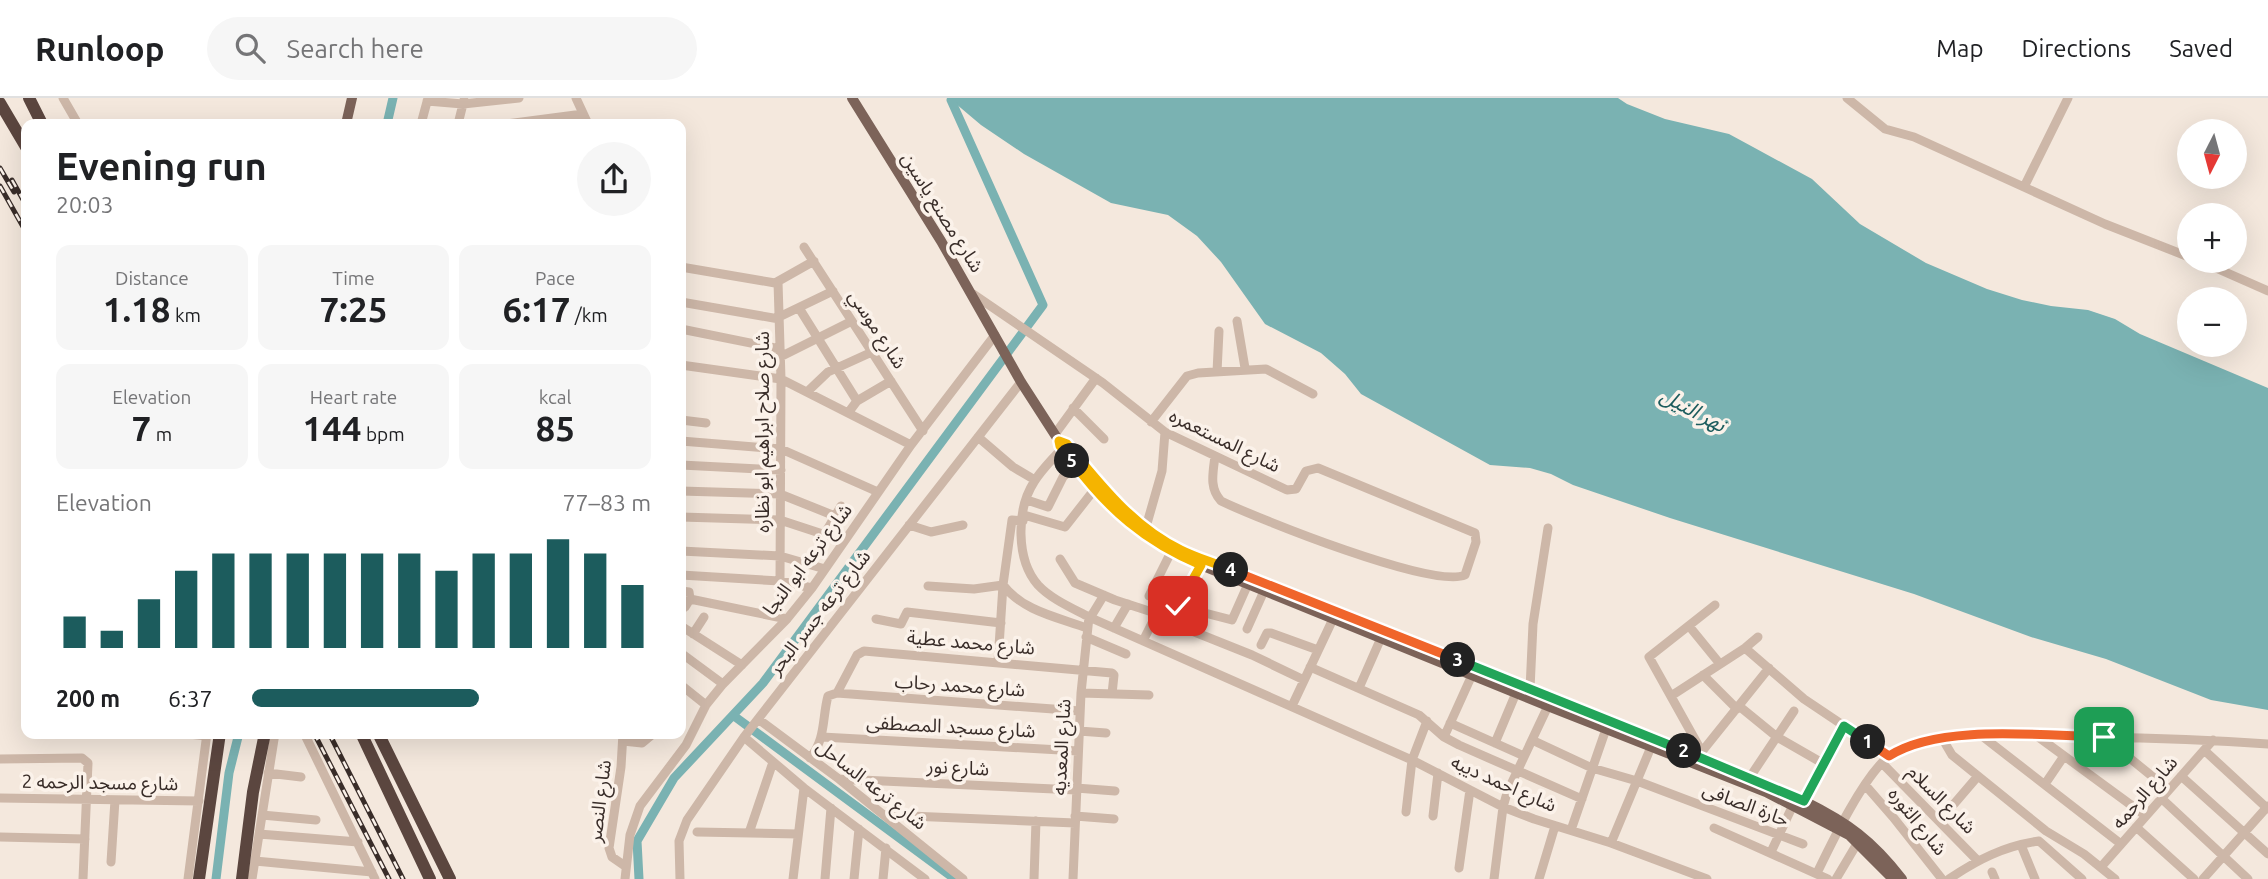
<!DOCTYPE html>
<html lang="en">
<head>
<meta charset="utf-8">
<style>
  :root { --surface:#fff; --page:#f6f6f6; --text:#202124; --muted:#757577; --line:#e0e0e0; --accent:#1c5c5d }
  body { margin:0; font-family:Ubuntu,"Noto Sans Arabic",sans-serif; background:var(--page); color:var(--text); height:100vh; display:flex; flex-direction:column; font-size:26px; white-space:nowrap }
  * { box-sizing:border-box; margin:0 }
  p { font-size:23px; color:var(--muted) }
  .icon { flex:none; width:38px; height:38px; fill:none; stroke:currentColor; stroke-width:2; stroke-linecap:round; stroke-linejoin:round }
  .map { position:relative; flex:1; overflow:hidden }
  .side { position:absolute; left:21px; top:21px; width:665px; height:620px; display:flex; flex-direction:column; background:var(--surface); border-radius:14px; box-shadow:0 7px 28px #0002 }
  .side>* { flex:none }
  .needle { width:46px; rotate:186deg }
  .fabs { position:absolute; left:2177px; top:21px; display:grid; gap:14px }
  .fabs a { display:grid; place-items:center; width:70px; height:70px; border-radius:50%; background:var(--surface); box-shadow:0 7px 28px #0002; font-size:35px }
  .pin { position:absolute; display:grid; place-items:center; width:60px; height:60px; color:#fff; margin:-30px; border-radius:14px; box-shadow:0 4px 10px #0006 }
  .km { position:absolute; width:35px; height:35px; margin:-18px; border-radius:50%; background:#222; color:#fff; font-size:19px; line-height:35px; text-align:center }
  .round { display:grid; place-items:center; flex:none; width:74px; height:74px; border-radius:37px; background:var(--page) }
  .head { display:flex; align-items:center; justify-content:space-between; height:119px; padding:0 35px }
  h1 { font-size:38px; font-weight:700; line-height:52px }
  .metrics { display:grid; grid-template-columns:repeat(3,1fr); gap:10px; height:119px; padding:7px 35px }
  .metrics div { display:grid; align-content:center; border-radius:14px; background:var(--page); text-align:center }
  .metrics b { font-size:35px; font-weight:700 }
  .metrics small { font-size:19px; font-weight:400 }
  .metrics p { font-size:19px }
  .chart { height:196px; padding:14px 35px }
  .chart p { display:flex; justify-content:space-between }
  .chart svg { width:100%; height:126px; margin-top:7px; stroke:var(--accent); stroke-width:6 }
  ul { padding:0 35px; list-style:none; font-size:23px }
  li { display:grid; grid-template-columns:112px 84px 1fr; align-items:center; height:52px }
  li i { height:18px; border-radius:9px; background:var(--accent) }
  header { display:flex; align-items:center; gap:42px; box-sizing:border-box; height:98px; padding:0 35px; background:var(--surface); border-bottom:2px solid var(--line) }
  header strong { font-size:33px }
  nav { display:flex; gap:38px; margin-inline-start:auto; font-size:24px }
  .search { width:490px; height:63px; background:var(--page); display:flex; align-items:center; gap:18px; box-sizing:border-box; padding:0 24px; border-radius:38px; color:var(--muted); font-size:26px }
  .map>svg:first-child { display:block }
</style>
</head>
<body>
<header>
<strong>Runloop</strong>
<div class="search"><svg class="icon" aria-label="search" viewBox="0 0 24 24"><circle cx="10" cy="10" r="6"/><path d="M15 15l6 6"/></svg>Search here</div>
<nav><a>Map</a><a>Directions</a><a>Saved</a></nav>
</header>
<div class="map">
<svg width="2268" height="781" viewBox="0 0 2268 781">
  <rect width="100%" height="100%" fill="#f4e8dd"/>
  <!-- water -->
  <path fill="#7ab2b2" d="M949 0H1618L1627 6 1665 21 1729 36 1753 49 1812 81 1860 126 1926 165 1987 191 2022 202 2051 208 2088 212 2115 221 2140 236 2268 290V612L2211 602 2106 561 2031 539 1914 496 1670 420 1573 387 1551 376 1530 370 1490 367 1361 296 1345 276 1321 255 1265 226 1221 164 1197 138 1168 117 1111 105 1024 56 981 27Z"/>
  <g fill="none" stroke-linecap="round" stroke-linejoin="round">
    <!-- canal -->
    <path stroke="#7ab2b2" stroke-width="9" d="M387 26 393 0
      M734 618 955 781
      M216 781 229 675 239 635
      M639 781 637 743 674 680 763 585 1043 207 951 2"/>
    <!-- minor -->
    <path stroke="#cdb7a8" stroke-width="9" d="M63 0 78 26
      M576 0 588 26
      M1847 0 1885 31 1914 39 2105 126 2189 159
      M427 3 463 6 519 0
      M421 26 428 0
      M458 26 464 2
      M506 26 583 16
      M2024 89 2068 0
      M804 149 923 333
      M2200 163 2268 193
      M681 169 775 185 814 163
      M778 184 781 281 780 483
      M973 196 1103 285 1165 334 1287 392 1296 391 1306 373 1318 370 1475 435 1476 444 1465 477C1433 491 1259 421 1221 403 1209 390 1213 375 1215 358
      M681 204 779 221
      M799 210 857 303
      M779 219 833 193
      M1237 223 1245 270
      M681 231 780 251
      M780 259 852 223
      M681 267 781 281 911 347
      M1217 274 1219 233
      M807 294 828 274 872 254
      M1073 310 1104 341
      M848 315 857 303 891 283
      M681 322 706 325
      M1151 324 1187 278 1198 275 1266 271 1313 296
      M1055 336 1096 280
      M978 339 1013 369 1035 382
      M681 343 781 351 878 394
      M1062 350C1053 361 1041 372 1034 384 1016 412 1016 462 1038 487 1051 501 1072 510 1089 519L1412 662 1503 709 1534 721 1611 745 1707 781
      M681 367 781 372
      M681 393 780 396 835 418
      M1027 402 1048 409 1063 379 1075 367
      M1024 417 1065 429 1094 392
      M681 419 780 422 844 443
      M909 427 931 434 963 427
      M1146 429 1162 373 1165 334
      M824 437 841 408
      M681 453 780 458 825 471
      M1060 461 1075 485 1115 502 1186 525 1192 533 1252 557 1304 582
      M681 477 780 483 812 490
      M928 488 974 491 1003 487C1023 513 1057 519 1087 530
      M681 493 689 494 690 501
      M1149 498 1171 454
      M690 501 787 521
      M681 512 685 509 690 501
      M1201 514 1232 522 1248 486
      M1090 520 1104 497
      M876 521 901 526 907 514 1001 525
      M1175 522 1178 508 1201 467
      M681 528 742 567
      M1689 528 1720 566
      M1114 530 1128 506
      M1247 531 1264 493
      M693 536 704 519
      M1086 539 1126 556
      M1143 543 1157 515
      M1261 547 1267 535H1271L1318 552
      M1745 550 1804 601 1889 658
      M681 555 723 586
      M998 564 1003 487 1012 422 1023 423
      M1310 569 1419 617 1444 639 1459 647 1582 701
      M1703 577 1737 611
      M681 587 706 607
      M1359 590 1381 540
      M1530 591 1533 526 1548 430
      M837 595 1080 613
      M1081 595 1149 597
      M1671 598 1745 550 1758 539
      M1292 608 1333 521
      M1739 608 1777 639 1824 666
      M758 621 839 681 963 781
      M1450 625 1524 658
      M1079 633 1106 635
      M180 635 207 638
      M304 635 375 781
      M623 635 621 669 609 750 612 759 625 768
      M1982 638 2121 746
      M2037 638 2146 718
      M744 639 804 690 925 781
      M822 639 1078 653
      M1444 639 1472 577
      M1942 640 1952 657 2046 733 2084 756 2115 781
      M2105 640 2169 692
      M1532 642 1592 670 1637 683 1803 746
      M623 643 642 645 654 635
      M1495 645 1516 595
      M2204 652 2268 711
      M1702 654 1649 559 1715 507
      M1700 656 1769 570
      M810 660C826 641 822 620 828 598L837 595 857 557 864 553 1112 575 1114 577 1112 596
      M0 661 82 660 88 665 83 781
      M1882 665 1977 762
      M268 675 301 679
      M2181 678 2268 756
      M1750 679 1794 613
      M840 681 1076 692
      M2045 686 2064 658
      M1866 688 1893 719 1942 781
      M1076 690 1115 693
      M0 700 199 703
      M2161 700 2248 781
      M1804 703 1844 627
      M1954 706 1978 678
      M1406 714 1412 662 1427 623
      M262 717 316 722
      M886 717 1075 725
      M1075 718 1114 721
      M1433 718 1438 675
      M2136 729 2194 781
      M1714 730 1828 781
      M1571 732 1606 631
      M697 734 798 736
      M749 735 773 664
      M259 736 358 744
      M0 739 85 741
      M1611 745 1651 649
      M2021 747 2035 781
      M1771 754 1793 707
      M255 763 372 774
      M111 764 115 702
      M2101 769 2213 642
      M1459 770 1470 692
      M1992 774 1995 781
      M1817 775C1832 744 1863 679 1889 658 1931 626 2041 638 2093 639 2151 640 2210 642 2268 646
      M188 781 207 635
      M252 781 275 635
      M625 781 630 737 640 708 686 647 706 607 723 586 787 521 812 490 911 347 995 237
      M680 781 679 743 687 722 744 639 1021 284
      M793 781 804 690
      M825 781 831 710
      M854 781 859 731
      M883 781 886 750
      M1034 781 1036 723
      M1073 781 1081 595 1089 519
      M1494 781 1503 709 1507 695 1548 608
      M1539 781 1555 728
      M1836 781 1858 744
      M1949 781C1977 762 2004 748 2039 743L2082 781
      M2203 781 2268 708"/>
    <!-- major -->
    <path stroke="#7c6359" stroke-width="10" d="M852 0 941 143 1021 284 1059 343 1060 348C1103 404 1135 440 1201 467L1548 608 1766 694 1849 737 1893 781
      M346 26 352 0
      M1083 366 1102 391 1143 427
      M1293 497 1804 703C1848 725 1872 742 1902 781"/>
    <!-- highway -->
    <path stroke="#5b463f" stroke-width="12" d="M29 0 42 26
      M0 5 26 49
      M361 635 430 781
      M378 635 450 781
      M199 781 220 635
      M242 781 253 694 265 635"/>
    <defs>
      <path id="rail" d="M0 70 14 94
        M12 82 26 107
        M0 88 26 134
        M314 635 389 781
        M329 635 403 781"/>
    </defs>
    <!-- rail casing -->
    <use href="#rail" stroke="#392d29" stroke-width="5"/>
    <!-- rail -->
    <use href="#rail" stroke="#fbf2ea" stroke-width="2.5" stroke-dasharray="8" stroke-linecap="butt"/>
  </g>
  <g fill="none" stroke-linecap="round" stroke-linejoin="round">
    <defs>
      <path id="split-1" d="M1868 644 1889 658C1940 625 2044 638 2104 639"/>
      <path id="split-2" d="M1684 653 1804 703 1844 628 1868 644"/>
      <path id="split-3" d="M1458 562 1684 653"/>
      <path id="split-4" d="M1231 472 1458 562"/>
      <path id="split-5" d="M1072 363 1060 348 1059 343 1067 346C1100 386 1133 429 1181 452 1197 460 1215 465 1231 472"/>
      <path id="split-6" d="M1072 363C1108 411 1145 444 1201 467L1178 508"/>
    </defs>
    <!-- split-1 casing -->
    <use href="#split-1" stroke="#fff" stroke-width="14"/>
    <!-- split-2 casing -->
    <use href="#split-2" stroke="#fff" stroke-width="14"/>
    <!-- split-3 casing -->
    <use href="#split-3" stroke="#fff" stroke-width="14"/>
    <!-- split-4 casing -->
    <use href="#split-4" stroke="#fff" stroke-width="14"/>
    <!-- split-5 casing -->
    <use href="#split-5" stroke="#fff" stroke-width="14"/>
    <!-- split-6 casing -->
    <use href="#split-6" stroke="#fff" stroke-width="14"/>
    <!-- split-1 -->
    <use href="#split-1" stroke="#f0652b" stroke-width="9"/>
    <!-- split-2 -->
    <use href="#split-2" stroke="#22a559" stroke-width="9"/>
    <!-- split-3 -->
    <use href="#split-3" stroke="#22a559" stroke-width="9"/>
    <!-- split-4 -->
    <use href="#split-4" stroke="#f0652b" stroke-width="9"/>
    <!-- split-5 -->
    <use href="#split-5" stroke="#f5b400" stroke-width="9"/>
    <!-- split-6 -->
    <use href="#split-6" stroke="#f5b400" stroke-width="9"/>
  </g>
  <g text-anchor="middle" stroke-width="7" stroke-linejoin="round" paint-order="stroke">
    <!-- street labels -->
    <g font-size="19" fill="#392d29" stroke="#fbf2ea">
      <text transform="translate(943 114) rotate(58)" y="7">شارع مصنع ياسين</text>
      <text transform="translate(878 231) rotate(57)" y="7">شارع موسي</text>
      <text transform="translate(762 334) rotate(-90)" y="7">شارع صلاح ابراهيم ابو نظاره</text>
      <text transform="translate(1225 342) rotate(26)" y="7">شارع المستعمره</text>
      <text transform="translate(807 461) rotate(-53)" y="7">شارع ترعه ابو النجا</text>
      <text transform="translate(819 514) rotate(-52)" y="7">شارع ترعه جسر البحر</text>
      <text transform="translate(971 544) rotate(5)" y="7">شارع محمد عطية</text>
      <text transform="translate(960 587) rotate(4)" y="7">شارع محمد رحاب</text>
      <text transform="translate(951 628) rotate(3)" y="7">شارع مسجد المصطفى</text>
      <text transform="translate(1061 649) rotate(-87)" y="7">شارع المعديه</text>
      <text transform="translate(958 669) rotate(3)" y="7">شارع نور</text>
      <text transform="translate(100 684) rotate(1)" y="7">شارع مسجد الرحمه 2</text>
      <text transform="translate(1504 685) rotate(24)" y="7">شارع احمد ديبه</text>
      <text transform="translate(872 686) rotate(38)" y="7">شارع ترعه الساحل</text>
      <text transform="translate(2144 694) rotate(-49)" y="7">شارع الرحمه</text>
      <text transform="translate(1942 701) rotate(45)" y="7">شارع السلام</text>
      <text transform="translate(599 703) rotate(-83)" y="7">شارع النصر</text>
      <text transform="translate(1746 706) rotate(21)" y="7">حارة الصافى</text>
      <text transform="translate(1918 723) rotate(51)" y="7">شارع الثوره</text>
    </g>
    <!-- water labels -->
    <g font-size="21" font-style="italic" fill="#1c5c5d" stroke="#fbf2ea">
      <text transform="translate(1693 312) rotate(28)" y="7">نهر النيل</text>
    </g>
  </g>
</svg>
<div class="fabs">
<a><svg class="needle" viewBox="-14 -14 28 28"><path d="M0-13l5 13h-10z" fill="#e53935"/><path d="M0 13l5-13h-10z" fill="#757577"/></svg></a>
<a>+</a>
<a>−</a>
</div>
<div class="pin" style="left:2104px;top:639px;background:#1e9e55"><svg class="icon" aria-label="arrive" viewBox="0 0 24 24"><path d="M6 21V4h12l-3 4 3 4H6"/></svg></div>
<div class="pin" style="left:1178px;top:508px;background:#d93025"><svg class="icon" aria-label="check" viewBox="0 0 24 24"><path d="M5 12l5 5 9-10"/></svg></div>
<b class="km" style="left:1868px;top:644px">1</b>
<b class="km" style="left:1684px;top:653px">2</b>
<b class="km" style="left:1458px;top:562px">3</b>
<b class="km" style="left:1231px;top:472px">4</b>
<b class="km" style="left:1072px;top:363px">5</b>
<section class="side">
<div class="head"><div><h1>Evening run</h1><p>20:03</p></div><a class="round"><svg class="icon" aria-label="share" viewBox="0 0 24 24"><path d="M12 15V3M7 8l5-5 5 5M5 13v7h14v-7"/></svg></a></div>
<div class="metrics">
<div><p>Distance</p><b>1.18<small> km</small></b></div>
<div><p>Time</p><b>7:25</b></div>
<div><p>Pace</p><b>6:17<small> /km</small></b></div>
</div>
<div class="metrics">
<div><p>Elevation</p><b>7<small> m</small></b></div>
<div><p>Heart rate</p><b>144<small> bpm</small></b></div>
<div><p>kcal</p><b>85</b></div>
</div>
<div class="chart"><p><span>Elevation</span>77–83 m</p>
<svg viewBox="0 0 160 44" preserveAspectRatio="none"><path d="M5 44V33M15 44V38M25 44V27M35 44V17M45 44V11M55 44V11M65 44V11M75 44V11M85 44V11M95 44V11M105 44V17M115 44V11M125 44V11M135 44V6M145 44V11M155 44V22"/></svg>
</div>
<ul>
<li><b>200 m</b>6:37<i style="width:57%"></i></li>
</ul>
</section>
</div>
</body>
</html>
